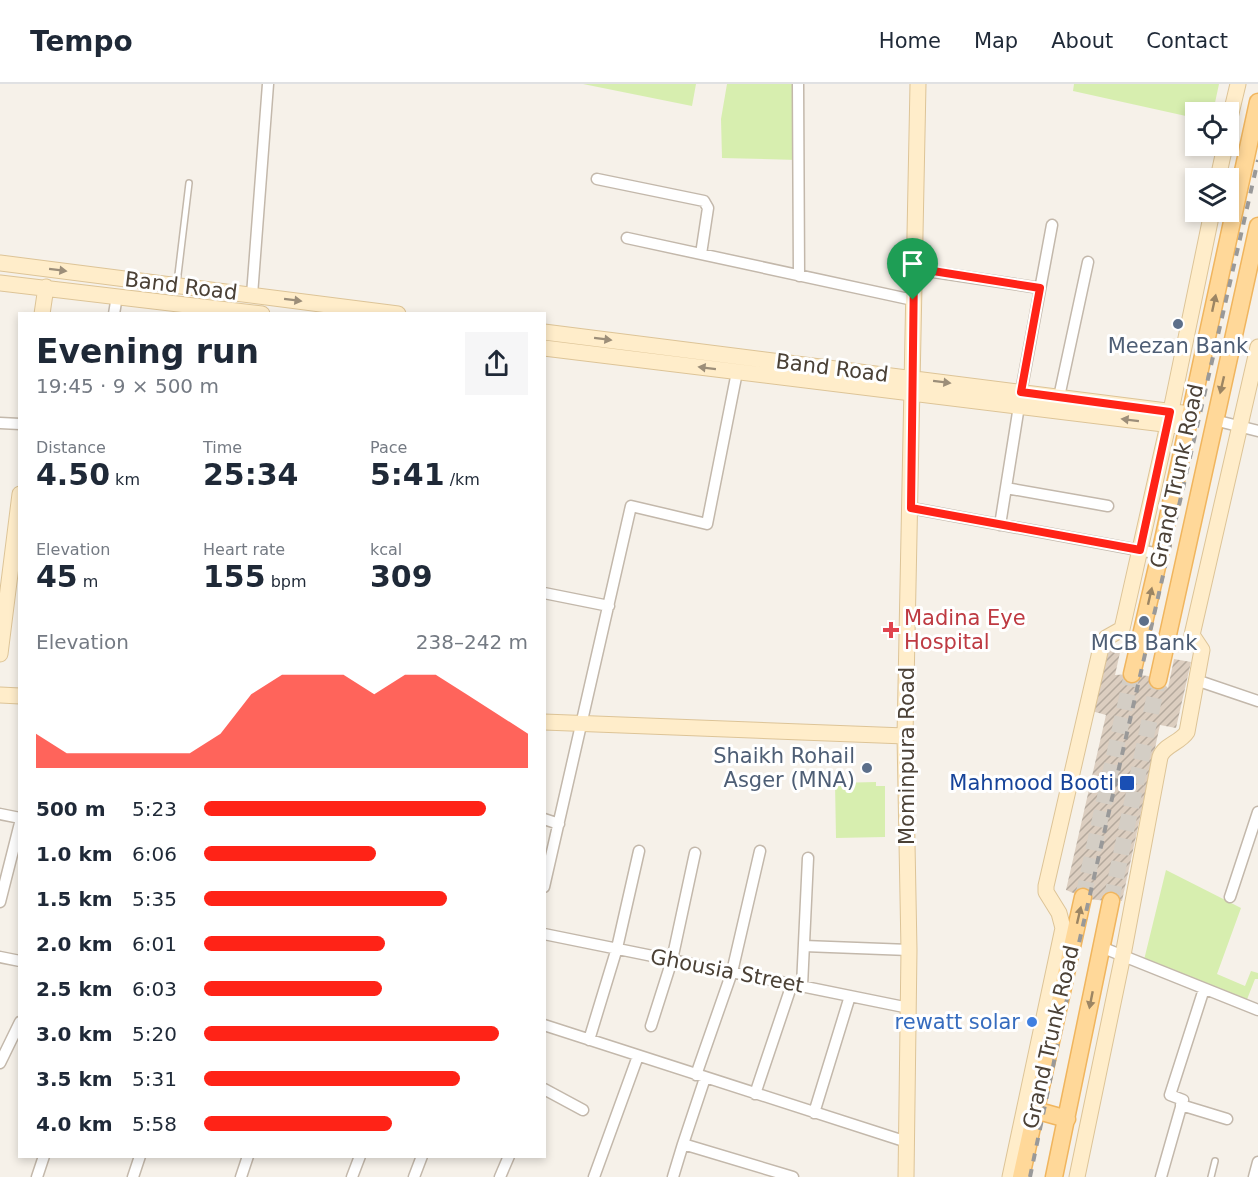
<!DOCTYPE html>
<html lang="en">
<head>
<meta charset="utf-8">
<style>
  :root { --surface:#fff; --page:#f6f6f7; --text:#1f2937; --muted:#747a83; --line:#e0e1e3; --accent:#ff2317 }
  body { margin:0; font-family:"DejaVu Sans",sans-serif; background:var(--page); color:var(--text); height:100vh; display:flex; flex-direction:column; font-size:22px; white-space:nowrap }
  * { box-sizing:border-box; margin:0 }
  p { font-size:20px; color:var(--muted) }
  .icon { flex:none; width:33px; height:33px; fill:none; stroke:currentColor; stroke-width:2; stroke-linecap:round; stroke-linejoin:round }
  .map { position:relative; flex:1; overflow:hidden }
  .sheet { position:absolute; left:18px; top:228px; width:528px; height:846px; display:flex; flex-direction:column; background:var(--surface); border-radius:0px; box-shadow:0 3px 9px #0003 }
  .sheet>* { flex:none }
  .controls { position:absolute; left:1185px; top:18px; display:grid; gap:12px }
  .controls a { display:grid; place-items:center; width:54px; height:54px; border-radius:0px; background:var(--surface); box-shadow:0 3px 9px #0003; font-size:30px }
  .pin { position:absolute; display:grid; place-items:center; width:51px; height:51px; color:#fff; margin:-62px -26px; border-radius:50% 50% 50% 0; rotate:-45deg; box-shadow:0 0 6px #0007 }
  .pin .icon { rotate:45deg }
  .round { display:grid; place-items:center; flex:none; width:63px; height:63px; border-radius:0px; background:var(--page) }
  .head { display:flex; align-items:center; justify-content:space-between; height:102px; padding:0 18px }
  h1 { font-size:33px; font-weight:700; line-height:45px }
  .stats { display:grid; grid-template-columns:repeat(3,1fr); gap:9px; height:102px; padding:6px 18px }
  .stats div { display:grid; align-content:center }
  .stats b { font-size:30px; font-weight:700 }
  .stats small { font-size:16px; font-weight:400 }
  .stats p { font-size:16px }
  .chart { height:168px; padding:12px 18px }
  .chart p { display:flex; justify-content:space-between }
  .chart svg { width:100%; height:108px; margin-top:6px; fill:var(--accent); opacity:.7 }
  ul { padding:0 18px; list-style:none; font-size:20px }
  li { display:grid; grid-template-columns:96px 72px 1fr; align-items:center; height:45px }
  li i { height:15px; border-radius:8px; background:var(--accent) }
  header { display:flex; align-items:center; gap:36px; box-sizing:border-box; height:84px; padding:0 30px; background:var(--surface); border-bottom:2px solid var(--line) }
  header strong { font-size:28px }
  nav { display:flex; gap:33px; margin-inline-start:auto; font-size:21px }
  .map>svg:first-child { display:block }
</style>
</head>
<body>
<header>
<strong>Tempo</strong>
<nav><a>Home</a><a>Map</a><a>About</a><a>Contact</a></nav>
</header>
<div class="map">
<svg width="1258" height="1093" viewBox="0 0 1258 1093">
  <defs>
    <pattern id="building-hatch" width="6" height="6" patternUnits="userSpaceOnUse" patternTransform="scale(1.5)"><rect width="6" height="6" fill="#dccec0"/><path d="M-1 1l2-2M0 6l6-6M5 7l2-2" fill="none" stroke="#b4a99d"/></pattern>
  </defs>
  <rect width="100%" height="100%" fill="#f6f1e9"/>
  <!-- grass -->
  <path fill="#d7eeaf" d="M583 0H696L692 22Z
    M727 0H798V76L722 74 721 35Z
    M1074 0H1219L1213 28H1196L1195 34 1073 7Z
    M876 698V702H885V753L836 754 835 699Z
    M1166 786 1241 824 1217 890 1245 902 1251 887 1258 889V895H1255L1246 918 1144 876Z"/>
  <!-- building -->
  <path fill="url(#building-hatch)" d="M1104 560 1121 564 1115 591 1132 590 1148 592 1163 599 1168 604 1174 575 1191 578 1176 644 1160 641 1122 817H1108L1088 815 1066 806 1106 631 1088 626Z"/>
  <g fill="none" stroke-linecap="round" stroke-linejoin="round">
    <!-- primary-tunnel -->
    <path stroke="#d4cec5" stroke-width="16" stroke-dasharray="16 8" stroke-linecap="butt" d="M1083 813 1132 590
      M1111 817 1158 596"/>
    <defs>
      <path id="lane" d="M177 199 189 99
        M1211 1093 1215 1077"/>
      <path id="street" d="M798 0 799 192
        M597 95 704 117 708 124 701 170
        M627 154 913 216
        M914 185 1040 204
        M252 211 268 0
        M114 230 117 212
        M1021 308 1052 141
        M1059 313 1088 178
        M1214 336 1258 347
        M0 339 20 340
        M1006 404 1108 422
        M911 424 1160 470
        M1000 441 1019 322
        M544 509 609 522
        M1196 596 1258 617
        M0 730 20 734
        M544 735 559 740
        M544 803 631 422 707 440 737 288
        M1230 813 1258 728
        M0 818 20 739
        M544 850 909 924
        M804 862 909 866
        M1101 863 1258 926
        M0 873 20 877
        M802 902 808 774
        M544 941 907 1058
        M651 942 672 876 695 769
        M589 956 617 864 639 767
        M0 979 20 938
        M696 991 732 888 760 767
        M705 994 683 1060 793 1093
        M544 1005 583 1026
        M755 1010 792 900
        M1181 1021 1227 1035
        M814 1029 850 912
        M37 1093 44 1072
        M133 1093 140 1072
        M241 1093 248 1072
        M352 1093 360 1072
        M414 1093 422 1072
        M500 1093 509 1072
        M594 1093 638 972
        M673 1093 683 1060
        M1161 1093 1183 1016 1170 1011 1204 905
        M1254 1093 1258 1078"/>
      <path id="secondary" d="M1228 42 1238 0
        M1218 94 1225 62
        M0 179 398 230
        M0 199 262 230
        M42 230 46 203
        M544 248 1190 330
        M544 264 1188 343
        M0 570 20 410
        M0 611 20 612
        M544 638 905 652
        M906 1093 909 866 905 652 918 0
        M1010 1093 1063 844 1059 829 1046 808V802L1102 559 1106 554 1122 545 1168 341 1212 128
        M1077 1093 1123 871 1160 673C1164 661 1180 659 1187 648L1202 566 1192 551 1258 263"/>
      <path id="primary" d="M1132 590 1160 470 1258 18
        M1158 596 1258 142
        M1035 1026 1067 1035
        M1021 1093 1083 813
        M1054 1093 1111 817"/>
    </defs>
    <!-- lane casing -->
    <use href="#lane" stroke="#c3b8ab" stroke-width="8"/>
    <!-- street casing -->
    <use href="#street" stroke="#c3b8ab" stroke-width="13"/>
    <!-- secondary casing -->
    <use href="#secondary" stroke="#ddc497" stroke-width="17"/>
    <!-- primary casing -->
    <use href="#primary" stroke="#f0b55e" stroke-width="19"/>
    <!-- lane -->
    <use href="#lane" stroke="#fff" stroke-width="5"/>
    <!-- street -->
    <use href="#street" stroke="#fff" stroke-width="10"/>
    <!-- secondary -->
    <use href="#secondary" stroke="#ffedca" stroke-width="15"/>
    <!-- primary -->
    <use href="#primary" stroke="#ffd899" stroke-width="16"/>
    <!-- rail -->
    <path stroke="#999" stroke-width="4" stroke-dasharray="8 8" stroke-linecap="butt" d="M1030 1093 1076 872 1258 76"/>
  </g>
  <!-- one-way arrows -->
  <defs><path id="oneway-solid" d="M-6-.8H1V-3.2L6.5 0L1 3.2V.8H-6Z" transform="scale(1.5)"/></defs>
  <g fill="#9c8e79">
    <use href="#oneway-solid" transform="translate(58 186) rotate(7)"/>
    <use href="#oneway-solid" transform="translate(293 216) rotate(7)"/>
    <use href="#oneway-solid" transform="translate(603 255) rotate(7)"/>
    <use href="#oneway-solid" transform="translate(707 284) rotate(-173)"/>
    <use href="#oneway-solid" transform="translate(942 298) rotate(7)"/>
    <use href="#oneway-solid" transform="translate(1130 336) rotate(-173)"/>
  </g>
  <g fill="#9c8563">
    <use href="#oneway-solid" transform="translate(1214 219) rotate(-78)"/>
    <use href="#oneway-solid" transform="translate(1222 301) rotate(103)"/>
    <use href="#oneway-solid" transform="translate(1150 512) rotate(-77)"/>
    <use href="#oneway-solid" transform="translate(1079 831) rotate(-77)"/>
    <use href="#oneway-solid" transform="translate(1091 916) rotate(101)"/>
  </g>
  <g fill="none" stroke-linecap="round" stroke-linejoin="round">
    <defs>
      <path id="route" d="M914 184 1040 204 1021 308 1170 328 1140 466 911 424Z"/>
    </defs>
    <!-- route casing -->
    <use href="#route" stroke="#fff" stroke-width="12"/>
    <!-- route -->
    <use href="#route" stroke="#ff2317" stroke-width="8"/>
  </g>
  <!-- markers -->
  <g fill="#5c6f8a" stroke="#fff" stroke-width="2">
    <circle cx="1178" cy="240" r="6"/>
    <circle cx="1144" cy="537" r="6"/>
    <circle cx="867" cy="684" r="6"/>
  </g>
  <path fill="#e0444e" stroke="#fff" stroke-width="2" d="M888 537h6v6h6v6h-6v6h-6v-6h-6v-6h6z"/>
  <rect fill="#1a4fb4" stroke="#fff" stroke-width="2" x="1119" y="691" width="16" height="16" rx="3"/>
  <circle fill="#3f7fe0" stroke="#fff" stroke-width="2" cx="1032" cy="938" r="6"/>
  <g text-anchor="middle" stroke-width="6" stroke-linejoin="round" paint-order="stroke">
    <!-- street labels -->
    <g font-size="21" fill="#4b4136" stroke="#fff">
      <text transform="translate(181 202) rotate(7)" y="7">Band Road</text>
      <text transform="translate(832 284) rotate(7)" y="7">Band Road</text>
      <text transform="translate(1177 392) rotate(-78)" y="7">Grand Trunk Road</text>
      <text transform="translate(907 672) rotate(-90)" y="7">Mominpura Road</text>
      <text transform="translate(727 887) rotate(11)" y="7">Ghousia Street</text>
      <text transform="translate(1051 953) rotate(-77)" y="7">Grand Trunk Road</text>
    </g>
    <!-- service labels -->
    <g font-size="21" fill="#4e5e75" stroke="#fff">
      <text x="1178" y="269">Meezan Bank</text>
      <text x="1144" y="566">MCB Bank</text>
      <text x="855" y="679" text-anchor="end">Shaikh Rohail<tspan x="855" dy="24">Asger (MNA)</tspan></text>
    </g>
    <!-- health labels -->
    <g font-size="21" fill="#be3a42" stroke="#fff" text-anchor="start">
      <text x="904" y="541">Madina Eye<tspan x="904" dy="24">Hospital</tspan></text>
    </g>
    <!-- transit labels -->
    <g font-size="21" fill="#164399" stroke="#fff" text-anchor="end">
      <text x="1114" y="706">Mahmood Booti</text>
    </g>
    <!-- shop labels -->
    <g font-size="21" fill="#366cbe" stroke="#fff" text-anchor="end">
      <text x="1020" y="945">rewatt solar</text>
    </g>
  </g>
</svg>
<div class="controls">
<a><svg class="icon" aria-label="locate" viewBox="0 0 24 24"><circle cx="12" cy="12" r="6"/><path d="M12 2v4M12 18v4M2 12h4M18 12h4"/></svg></a>
<a><svg class="icon" aria-label="layers" viewBox="0 0 24 24"><path d="M12 4l9 5-9 5-9-5zM3 14l9 5 9-5"/></svg></a>
</div>
<div class="pin" style="left:913px;top:216px;background:#1e9e55"><svg class="icon" aria-label="arrive" viewBox="0 0 24 24"><path d="M6 21V4h12l-3 4 3 4H6"/></svg></div>
<section class="sheet">
<div class="head"><div><h1>Evening run</h1><p>19:45 · 9 × 500 m</p></div><a class="round"><svg class="icon" aria-label="share" viewBox="0 0 24 24"><path d="M12 15V3M7 8l5-5 5 5M5 13v7h14v-7"/></svg></a></div>
<div class="stats">
<div><p>Distance</p><b>4.50<small> km</small></b></div>
<div><p>Time</p><b>25:34</b></div>
<div><p>Pace</p><b>5:41<small> /km</small></b></div>
</div>
<div class="stats">
<div><p>Elevation</p><b>45<small> m</small></b></div>
<div><p>Heart rate</p><b>155<small> bpm</small></b></div>
<div><p>kcal</p><b>309</b></div>
</div>
<div class="chart"><p><span>Elevation</span>238–242 m</p>
<svg viewBox="0 0 160 44" preserveAspectRatio="none"><path d="M0 44V30L10 38L20 38L30 38L40 38L50 38L60 30L70 14L80 6L90 6L100 6L110 14L120 6L130 6L140 14L150 22L160 30V44z"/></svg>
</div>
<ul>
<li><b>500 m</b>5:23<i style="width:87%"></i></li>
<li><b>1.0 km</b>6:06<i style="width:53%"></i></li>
<li><b>1.5 km</b>5:35<i style="width:75%"></i></li>
<li><b>2.0 km</b>6:01<i style="width:56%"></i></li>
<li><b>2.5 km</b>6:03<i style="width:55%"></i></li>
<li><b>3.0 km</b>5:20<i style="width:91%"></i></li>
<li><b>3.5 km</b>5:31<i style="width:79%"></i></li>
<li><b>4.0 km</b>5:58<i style="width:58%"></i></li>
</ul>
</section>
</div>
</body>
</html>
